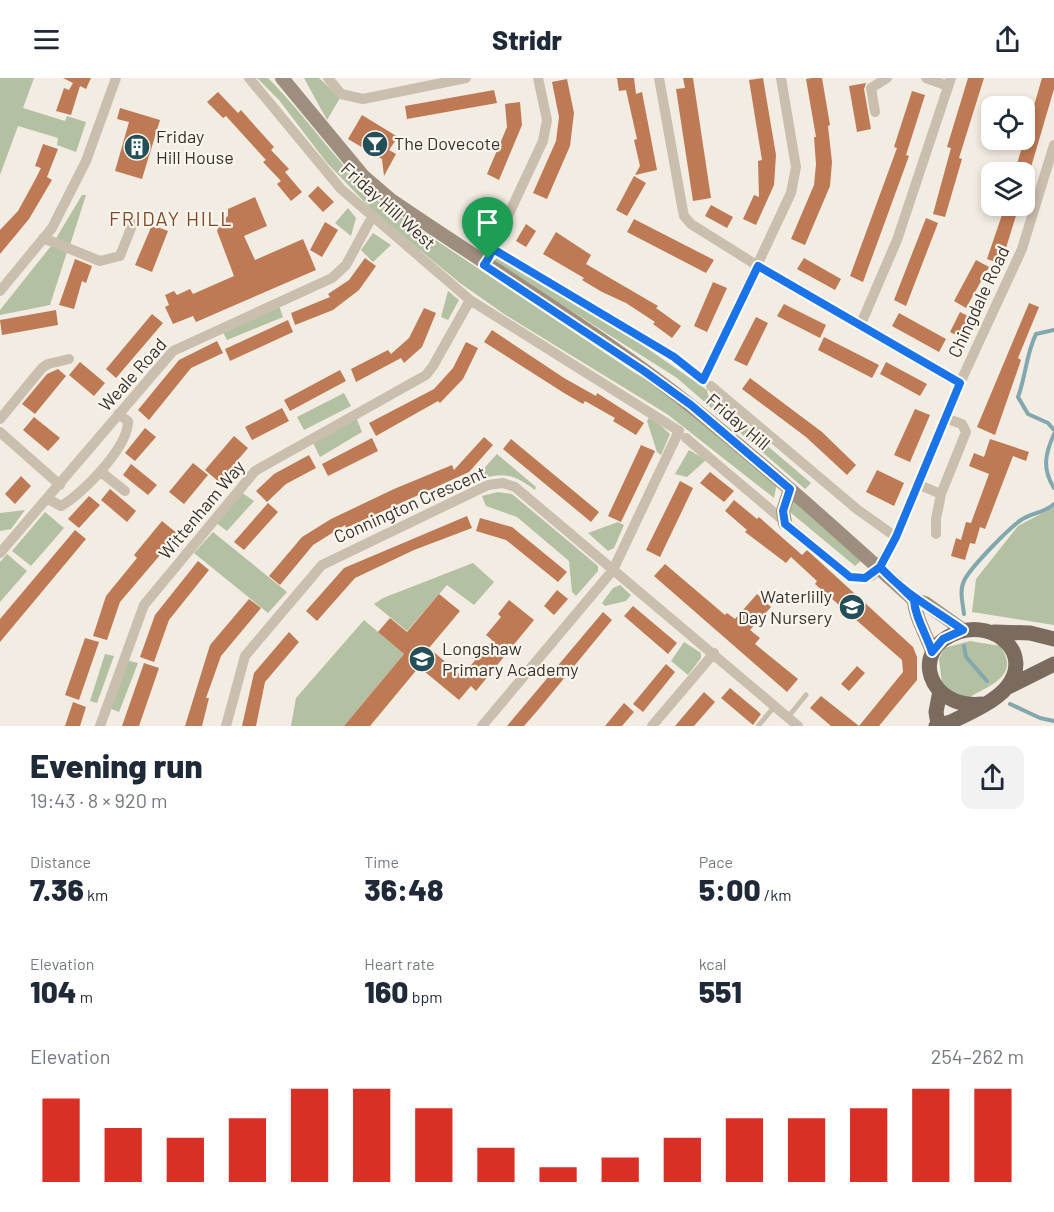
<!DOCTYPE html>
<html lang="en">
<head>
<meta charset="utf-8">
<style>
  :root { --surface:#fff; --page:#f2f2f3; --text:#1f2937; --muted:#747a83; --accent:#d93025 }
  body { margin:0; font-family:Barlow,sans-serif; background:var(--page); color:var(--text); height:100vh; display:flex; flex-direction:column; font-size:22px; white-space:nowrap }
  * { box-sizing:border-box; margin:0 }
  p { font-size:20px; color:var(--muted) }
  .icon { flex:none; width:33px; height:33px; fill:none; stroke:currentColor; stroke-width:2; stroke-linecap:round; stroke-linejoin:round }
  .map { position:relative; height:648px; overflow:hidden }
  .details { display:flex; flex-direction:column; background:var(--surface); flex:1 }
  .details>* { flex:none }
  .controls { position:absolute; left:981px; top:18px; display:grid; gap:12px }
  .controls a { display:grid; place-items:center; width:54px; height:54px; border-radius:12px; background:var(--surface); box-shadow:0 3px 9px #0003; font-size:30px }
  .pin { position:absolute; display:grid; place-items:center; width:51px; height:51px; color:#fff; margin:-62px -26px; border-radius:50% 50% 50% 0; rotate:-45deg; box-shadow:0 0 6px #0007 }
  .pin .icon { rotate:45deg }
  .round { display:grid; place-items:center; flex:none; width:63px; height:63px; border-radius:12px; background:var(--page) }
  .summary { display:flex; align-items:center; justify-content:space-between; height:102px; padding:0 30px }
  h1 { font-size:33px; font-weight:800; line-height:45px }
  .figures { display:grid; grid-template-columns:repeat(3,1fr); gap:9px; height:102px; padding:6px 30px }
  .figures div { display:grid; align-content:center }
  .figures b { font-size:30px; font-weight:800 }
  .figures small { font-size:16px; font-weight:400 }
  .figures p { font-size:16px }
  .chart { height:168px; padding:12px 30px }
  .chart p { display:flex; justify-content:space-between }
  .chart svg { width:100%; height:108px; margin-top:6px; stroke:var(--accent); stroke-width:6 }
  header { display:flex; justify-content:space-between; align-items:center; height:78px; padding:0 30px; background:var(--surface); font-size:27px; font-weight:800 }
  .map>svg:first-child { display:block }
</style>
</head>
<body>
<header><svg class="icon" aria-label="menu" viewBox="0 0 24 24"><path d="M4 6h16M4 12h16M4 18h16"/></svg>Stridr<svg class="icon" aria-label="share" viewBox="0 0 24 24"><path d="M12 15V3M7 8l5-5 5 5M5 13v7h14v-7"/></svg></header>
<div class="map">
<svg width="1054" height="648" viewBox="0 0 1054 648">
  <rect width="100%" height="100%" fill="#f2ece2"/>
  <!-- green -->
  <path fill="#b3c1a2" d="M0 0H34L23 30 65 43 67 38 86 44 76 74 57 67 58 60 18 48 0 97Z
    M257 0H268C308 40 340 90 383 127L686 329 777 405 774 420 667 336 504 236 460 205 376 136 327 85 279 22Z
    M304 0H319L340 20 327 42Z
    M82 117H86L70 167 55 162Z
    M348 130 356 140 351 158 335 145Z
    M373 155 391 167 373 184 361 172Z
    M51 168 67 174 50 227 0 237V232Z
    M497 179 638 264 707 312 708 317 811 405 805 411 677 300 494 184Z
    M448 213 459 222 448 242 441 239Z
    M278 225 283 239 227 262 222 252Z
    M344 315 351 328 304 352 297 339Z
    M650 338 670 356 661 377 657 374 647 343Z
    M356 339 362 354 320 379 312 363Z
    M689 372 706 382 687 399 675 396Z
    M497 376 536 409 535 412C513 396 505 394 480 401L478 397Z
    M241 414 254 423 227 453 215 444Z
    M498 414 512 416 598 488V493L576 518 572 514 569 483 517 439 486 428 482 418Z
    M794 418 863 481 855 488 790 434Z
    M1054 429V547L972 534 976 501 1018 448Z
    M25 432 11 451 0 453V435Z
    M45 434 64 450 31 488 12 473Z
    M618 444 624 447 614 470 608 473 588 455Z
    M213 454 287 514 268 535 194 475Z
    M7 476 27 493 0 524V484Z
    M473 485 494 504 474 527 447 507 407 553 374 526 383 520Z
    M620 507 631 517 626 523 605 528 602 525 613 510Z
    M364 542 404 576 344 648H291L296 620Z
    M970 563 1000 568C1022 598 988 608 966 621L956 618 942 606 939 581 944 570Z
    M684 564 701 575V580L688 597 671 583Z
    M105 576 114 578 97 625 90 623Z
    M126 582 138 585 119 634 109 630Z"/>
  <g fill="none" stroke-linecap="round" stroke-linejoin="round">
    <!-- stream -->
    <path stroke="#83a7ae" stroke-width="4" d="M1054 252 1036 256C1026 276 1026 298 1018 319L1028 336 1048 345 1054 352
      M1054 356C1045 376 1042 391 1054 410
      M964 536C963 526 959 513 964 503 969 491 1009 450 1021 442 1032 434 1043 436 1054 426
      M964 568 966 579 987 603
      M1010 626 1040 640 1054 643"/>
  </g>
  <!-- building -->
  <path fill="#be7a54" d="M63 0H91L86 11 80 8 71 37 56 33 64 10 69 12 73 5Z
    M617 0H634L636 16 642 14 657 92 635 97 640 88 634 62 637 61 626 12 619 13Z
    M683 0H693L711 120 693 123 676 11 685 10Z
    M763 0 776 77 774 107 756 147 743 141 754 117 759 119 758 83 762 82 749 2Z
    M812 0H822L830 47 828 48 832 84 830 108 805 167 791 161 814 107 816 86 814 59H816L806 1Z
    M968 0H984L959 80 962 81 945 139 933 136 951 70 947 69Z
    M1042 0H1054V11L1029 96 1015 93Z
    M567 1 574 35 570 68 547 121 533 115 556 63 559 39 552 4Z
    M866 5 864 11 871 51 857 54 849 8Z
    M494 12 497 25 407 41 405 28Z
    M912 13 925 17 906 77 909 78 863 204 850 198 897 70 894 69Z
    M218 14 238 35 241 32 256 49 274 69 271 72 289 91 285 94 302 114 291 123 277 106 281 103 263 84 266 82 226 38 223 40 207 24Z
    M520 24 522 47 499 102 487 96 507 49 505 26Z
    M120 30 160 42 142 101 115 93 129 44 117 41Z
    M362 37 398 59 389 72 396 76 384 98 382 81 348 61Z
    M43 66 58 71 47 99 52 102 29 141 0 176V152L18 133 35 102 41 90 35 88Z
    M634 98 646 105 627 138 616 132Z
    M318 108 334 124 323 134 308 118Z
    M255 119 267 148 244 158 255 182 303 161 316 192 196 244 193 238 173 246 165 229 169 227 165 217 174 213 177 217 190 211 193 216 234 198 217 153 220 145 228 138V131Z
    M711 127 733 139 727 150 705 138Z
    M1005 128H1019L1001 186 987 181Z
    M926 140 938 145 906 228 894 222Z
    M634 141 714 182 706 195 627 154Z
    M325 144 338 152 322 179 310 172Z
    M526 146 536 153 526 169 516 163Z
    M152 147 168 153 152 194 135 187Z
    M556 154 591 177 586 186 658 228 656 230 681 248 672 260 653 246 655 244 626 225 602 214 582 202 584 200 543 176Z
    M365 180 376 188 359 212 333 232 295 247 291 235 330 219 328 216 349 202Z
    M804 180 841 201 835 212 797 191Z
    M75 181 92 188 86 205 82 203 74 231 59 227Z
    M976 182 989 189 966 230 954 223Z
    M713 204 727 210 707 254 694 248Z
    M1029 225 1039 229 1018 280 1021 282 995 357 977 349Z
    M784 226 826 247 820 260 777 238Z
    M424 230 436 235 422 269 404 285 401 280 356 304 351 291 388 272 391 276 409 260Z
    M56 232 58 247 2 257 0 242Z
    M960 234 972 240 962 260 950 254Z
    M899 235 946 261 939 274 892 248Z
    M152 236 163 245 116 300 106 291Z
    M756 239 768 245 747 288 734 282Z
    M288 242 293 254 230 283 225 271Z
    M492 252 564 300 596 318 597 315 644 345 636 357 613 343 615 340 585 323 583 326 564 315 484 264Z
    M824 259 879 287 872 300 818 272Z
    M217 263 223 275 191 290 149 342 138 332 179 282Z
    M466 264 478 270 463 301 440 325 438 323 376 358 369 345 434 311 453 290Z
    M80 284 105 305 94 318 69 297Z
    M886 284 927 306 920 318 880 296Z
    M58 291 66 298 35 336 22 326 47 296Z
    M340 292 346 303 290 333 284 322Z
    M750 300 822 354 856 387 847 397 806 359 742 311Z
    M282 330 289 343 252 362 245 349Z
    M915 331 930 337 910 384 894 377Z
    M34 339 60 360 48 373 23 352Z
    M145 350 156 359 135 383 125 375Z
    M234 358 248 370 219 404 205 392Z
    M484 359 493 367 469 394 346 450 345 447 313 467 280 507 269 498 302 459 331 441 394 411 452 387 454 392Z
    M372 360 378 373 328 398 322 386Z
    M511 361 599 434 591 444 503 371Z
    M990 361 1029 374 1026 383 1013 378 985 451 980 449 975 466 970 465 965 482 951 478 956 460 961 462 966 444 971 445 989 396 969 388 974 375 984 379Z
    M641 367 655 373 621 444 608 438Z
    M309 377 316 390 286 406 267 424 256 413 274 396Z
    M193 385 208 397 184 426 169 414Z
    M131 386 157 407 148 417 123 397Z
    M877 392 904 405 894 428 866 414Z
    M710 394 734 413 724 424 700 405Z
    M21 398 31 408 15 426 5 416Z
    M680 403 693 410 660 479 646 472Z
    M110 411 136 433 127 444 101 422Z
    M89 418 100 427 79 450 68 441Z
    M734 422 757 441 759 439 802 477 807 472 913 569 917 579V602L879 648H831L810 630 821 618 859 648 903 594 902 582 815 506 817 503 791 479 786 485 745 454 747 452 725 433Z
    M268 425 278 434 244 472 234 464Z
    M467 438 472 450 414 472 355 500 317 543 306 533 344 490Z
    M480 440 512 449 567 494 558 504 506 462 476 453Z
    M162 443 178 456 120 524 107 562 93 558 106 518 137 480 134 477Z
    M75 452 86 461 0 564V541Z
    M198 483 209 492 169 542 154 584 140 579 155 537Z
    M665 486 725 537 727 535 735 541 757 516 771 529 750 552 760 560 755 566 798 601 787 614 654 498Z
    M557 512 568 521 554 537 544 528Z
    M439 516 460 533 429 570 462 598 492 562 486 557 501 539 498 536 509 522 534 542 476 613 471 608 459 622 419 589 370 648H344L404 576 378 554 390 540 407 554Z
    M249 521 261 530 221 578 206 620H209L202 648H185L210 567Z
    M633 528 677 565 668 576 624 538Z
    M603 534 612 542 538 632 524 648H507Z
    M289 554 299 564 265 604 256 648H242L254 595Z
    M85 560 99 564 79 622 65 617Z
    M144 585 159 590 139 648H122Z
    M666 586 675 594 643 634 633 626Z
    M857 588 865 595 849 613 841 606Z
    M730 610 761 636 753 647 721 620Z
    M704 614 715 624 694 648H675Z
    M73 624 86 629 80 648H65Z
    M624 625 634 634 622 648H605Z"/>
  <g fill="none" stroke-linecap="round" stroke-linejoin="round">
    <!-- lane -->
    <path stroke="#cabeae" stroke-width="5" d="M788 639 806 617
      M758 648 774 629"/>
    <!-- street -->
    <path stroke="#cabeae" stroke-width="10" d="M249 0 341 111 470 222 679 353 613 492 482 648
      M328 0 341 16 363 21 466 0
      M659 0 682 128 684 138 691 146 758 188 960 305
      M926 0 948 8
      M875 34 871 10 887 0
      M43 160 100 183 120 178 133 145
      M493 171 674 279 703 302 791 115 796 89 781 0
      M485 187 543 63 547 42 538 0
      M0 213 52 150 86 83 116 0
      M860 248 897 162 951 0
      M711 308 858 432 896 459
      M0 341 42 290 48 286 69 281
      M0 354 60 407
      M686 360 850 499 865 500 873 497 896 459 960 305 1022 171 1054 67
      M101 394 125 413
      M917 406 941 416 936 441V456
      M941 416 966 354 962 346 945 340
      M48 421 61 428C82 417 129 368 128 343L118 336
      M0 475 173 273 332 200 346 187 372 139
      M100 648 144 527 255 393 426 297 433 288 470 222
      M226 648 245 578 322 487 488 407 503 405 515 409 798 648
      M652 648 714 575"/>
    <!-- secondary -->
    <path stroke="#9e8e7f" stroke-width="14" d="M282 0 363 98 391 122C490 190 597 253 691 328 768 390 841 456 914 522L925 525 963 552
      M785 445 783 433 790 411
      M914 522C915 540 927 557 932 574"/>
    <!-- primary -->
    <path stroke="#7a6b5e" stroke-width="15" d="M994 554 1030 555 1054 561
      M1006 610 1054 586
      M938 646 936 634 940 613
      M936 648C942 645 948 646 953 643 970 635 996 623 1007 609 1034 575 994 542 959 554 907 571 929 632 982 626"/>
  </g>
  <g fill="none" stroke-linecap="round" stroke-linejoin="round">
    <defs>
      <path id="route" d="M488 181 484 187 644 293 691 327 790 411 783 433 785 446 850 499 865 500 880 489C906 517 932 530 963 552L943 561 932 574C927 557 915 540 914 522L880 489 896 459 960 305 758 188 703 302 674 279 493 171 488 181"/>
    </defs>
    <!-- route casing -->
    <use href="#route" stroke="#fff" stroke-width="12"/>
    <!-- route -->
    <use href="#route" stroke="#1a73e8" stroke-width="8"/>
  </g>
  <!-- icons -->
  <defs>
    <symbol id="bar-disc" viewBox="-11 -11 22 22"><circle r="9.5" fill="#244f58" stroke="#faf6ee"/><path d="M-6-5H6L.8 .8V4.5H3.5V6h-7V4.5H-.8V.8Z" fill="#fff"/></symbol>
    <symbol id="building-disc" viewBox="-11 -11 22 22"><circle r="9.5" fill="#244f58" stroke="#faf6ee"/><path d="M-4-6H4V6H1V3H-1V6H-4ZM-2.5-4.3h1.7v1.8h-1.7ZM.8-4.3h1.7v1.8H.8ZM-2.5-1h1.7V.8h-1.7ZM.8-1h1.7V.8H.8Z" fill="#fff"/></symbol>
    <symbol id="school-disc" viewBox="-11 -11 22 22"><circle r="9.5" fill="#244f58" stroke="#faf6ee"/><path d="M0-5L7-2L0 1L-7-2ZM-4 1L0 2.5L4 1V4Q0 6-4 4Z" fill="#fff"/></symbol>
  </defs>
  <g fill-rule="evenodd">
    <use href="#bar-disc" x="360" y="51" width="30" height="30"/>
    <use href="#building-disc" x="122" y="54" width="30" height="30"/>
    <use href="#school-disc" x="837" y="514" width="30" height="30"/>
    <use href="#school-disc" x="407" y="566" width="30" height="30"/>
  </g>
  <g text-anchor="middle" stroke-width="4.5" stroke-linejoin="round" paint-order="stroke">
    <!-- poi labels -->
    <g font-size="18" fill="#39322c" stroke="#faf6ee" text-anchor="start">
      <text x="156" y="65">Friday<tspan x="156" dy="21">Hill House</tspan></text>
      <text x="394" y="72">The Dovecote</text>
      <text x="832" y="525" text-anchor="end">Waterlilly<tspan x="832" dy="21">Day Nursery</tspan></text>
      <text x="442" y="577">Longshaw<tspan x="442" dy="21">Primary Academy</tspan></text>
    </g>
    <!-- street labels -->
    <g font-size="18" fill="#39322c" stroke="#faf6ee">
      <text transform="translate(388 128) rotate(42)" y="6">Friday Hill West</text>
      <text transform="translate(979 224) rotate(-65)" y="6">Chingdale Road</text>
      <text transform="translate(133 297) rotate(-48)" y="6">Weale Road</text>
      <text transform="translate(738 344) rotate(40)" y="6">Friday Hill</text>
      <text transform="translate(410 427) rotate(-24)" y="6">Connington Crescent</text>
      <text transform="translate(202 432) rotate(-50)" y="6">Wittenham Way</text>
    </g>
    <!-- neighbourhood labels -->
    <g font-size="20" letter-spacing="1.5" fill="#834a2a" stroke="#faf6ee">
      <text x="171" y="148">FRIDAY HILL</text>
    </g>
  </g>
</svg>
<div class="controls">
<a><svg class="icon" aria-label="locate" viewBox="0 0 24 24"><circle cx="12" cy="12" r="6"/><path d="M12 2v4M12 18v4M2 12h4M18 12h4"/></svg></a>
<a><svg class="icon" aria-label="layers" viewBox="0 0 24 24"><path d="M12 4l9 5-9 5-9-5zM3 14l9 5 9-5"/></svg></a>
</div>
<div class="pin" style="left:488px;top:181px;background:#1e9e55"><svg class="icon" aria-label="arrive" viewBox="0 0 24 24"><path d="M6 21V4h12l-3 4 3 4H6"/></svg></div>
</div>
<section class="details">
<div class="summary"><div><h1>Evening run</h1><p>19:43 · 8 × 920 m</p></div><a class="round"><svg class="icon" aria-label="share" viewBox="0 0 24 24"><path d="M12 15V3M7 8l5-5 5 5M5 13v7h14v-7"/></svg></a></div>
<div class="figures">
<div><p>Distance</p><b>7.36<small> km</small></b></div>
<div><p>Time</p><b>36:48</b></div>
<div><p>Pace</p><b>5:00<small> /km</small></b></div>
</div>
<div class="figures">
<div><p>Elevation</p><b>104<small> m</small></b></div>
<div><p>Heart rate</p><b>160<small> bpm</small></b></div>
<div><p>kcal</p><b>551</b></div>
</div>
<div class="chart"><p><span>Elevation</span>254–262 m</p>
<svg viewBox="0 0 160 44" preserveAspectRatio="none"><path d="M5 44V10M15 44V22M25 44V26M35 44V18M45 44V6M55 44V6M65 44V14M75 44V30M85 44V38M95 44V34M105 44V26M115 44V18M125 44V18M135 44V14M145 44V6M155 44V6"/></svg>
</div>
</section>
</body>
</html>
